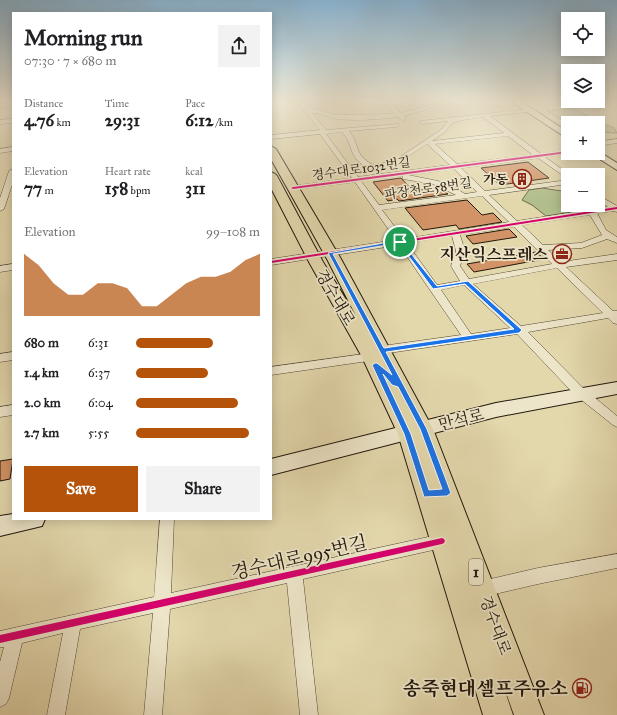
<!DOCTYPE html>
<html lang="en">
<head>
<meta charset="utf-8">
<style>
  :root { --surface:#fff; --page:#f2f2f2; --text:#202124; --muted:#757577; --accent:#b45309 }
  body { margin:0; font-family:"IM FELL Great Primer","Noto Serif KR",serif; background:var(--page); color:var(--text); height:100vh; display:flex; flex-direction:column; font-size:15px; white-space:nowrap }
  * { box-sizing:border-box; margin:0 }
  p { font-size:13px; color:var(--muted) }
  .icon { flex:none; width:22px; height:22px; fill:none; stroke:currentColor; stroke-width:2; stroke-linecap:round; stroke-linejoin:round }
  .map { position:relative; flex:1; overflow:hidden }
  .side { position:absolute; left:12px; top:12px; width:260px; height:508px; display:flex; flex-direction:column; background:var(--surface); border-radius:0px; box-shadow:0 2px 10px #0003 }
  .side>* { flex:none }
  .fabs { position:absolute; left:561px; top:12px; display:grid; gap:8px }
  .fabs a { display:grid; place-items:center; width:44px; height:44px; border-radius:0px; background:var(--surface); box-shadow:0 2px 10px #0003; font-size:20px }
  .pin { position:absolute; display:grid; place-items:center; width:34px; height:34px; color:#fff; margin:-17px; border:2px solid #fff; border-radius:50%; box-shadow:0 1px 4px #0007 }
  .round { display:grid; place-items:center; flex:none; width:42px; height:42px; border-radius:0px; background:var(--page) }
  .headline { display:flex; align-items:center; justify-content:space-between; height:68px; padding:0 12px }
  h1 { font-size:22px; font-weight:700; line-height:30px }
  .stats { display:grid; grid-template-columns:repeat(3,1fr); gap:6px; height:68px; padding:4px 12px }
  .stats div { display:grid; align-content:center }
  .stats b { font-size:17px; font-weight:700 }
  .stats small { font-size:11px; font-weight:400 }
  .stats p { font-size:11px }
  .chart { height:112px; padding:8px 12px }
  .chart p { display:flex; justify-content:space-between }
  .chart svg { width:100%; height:72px; margin-top:4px; fill:var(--accent); opacity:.7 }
  .button { display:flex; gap:8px; margin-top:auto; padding:8px 12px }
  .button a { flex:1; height:46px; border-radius:0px; background:var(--accent); color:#fff; font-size:16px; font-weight:700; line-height:46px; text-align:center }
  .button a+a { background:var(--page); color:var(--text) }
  ul { padding:0 12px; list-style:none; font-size:13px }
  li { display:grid; grid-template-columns:64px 48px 1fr; align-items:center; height:30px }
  li i { height:10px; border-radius:5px; background:var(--accent) }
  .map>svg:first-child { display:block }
</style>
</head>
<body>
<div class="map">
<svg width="617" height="715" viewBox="0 0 617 715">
  <rect width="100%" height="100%" fill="#e3d7ac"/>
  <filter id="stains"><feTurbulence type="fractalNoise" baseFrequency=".005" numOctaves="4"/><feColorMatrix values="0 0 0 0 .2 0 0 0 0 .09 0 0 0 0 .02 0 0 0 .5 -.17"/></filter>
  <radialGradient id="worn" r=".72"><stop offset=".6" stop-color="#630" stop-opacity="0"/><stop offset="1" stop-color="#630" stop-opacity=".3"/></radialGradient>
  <!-- green -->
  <path fill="#b1bf8c" stroke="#6a6c4c" d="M573 108 601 123 614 128 617 133 598 132V123L565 122 547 111Z
    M542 188 568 192V198H566L568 205H571L579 211 546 216 532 205 522 200 529 190Z"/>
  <!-- building -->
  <path fill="#d29467" stroke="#22180c" d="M528 162 549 178 500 185 481 168Z
    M401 178 413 191 438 188 448 194 399 201 397 199 388 201 373 182Z
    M467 200 482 215 493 213 502 222 459 229 456 225 423 230 405 208Z
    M509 229 517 237 473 244 466 236Z
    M536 252 544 259 474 272 467 264Z
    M13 459 10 479 0 481V461Z"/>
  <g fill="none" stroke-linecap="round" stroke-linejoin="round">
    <defs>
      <path id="street" d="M297 102H303L307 106 320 102H328L316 108 309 109H317L335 115 395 114 384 102H390L401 113 442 102H452L404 116 406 119 403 121 398 117C382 119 348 122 333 118 326 117 320 112 312 113L326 130 398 124 399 125 396 127 349 131C361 146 353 154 373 165L394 161 442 129 448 121 422 124 419 122 420 121 529 109V111L527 112 490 116 541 154 568 150V153H570L545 157 570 175H568V179L538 158 461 168 485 191 568 180V184L489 195 517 221 608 207 598 200V195L617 206V212L613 211 597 213 606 230 617 237V243L607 239 582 248 548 250 561 262 617 254V260L566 267 613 311H617V324L613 323 608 318 528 332 582 387 617 416V427L613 425 574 394 517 334 382 354 378 353 377 350 378 347 382 346 461 335 399 245 271 265V259L396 240 355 182 290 190V186H293L352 178 320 134 271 139V135L320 130ZM483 117 504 133 432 141 446 131 452 123 463 120ZM342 132C354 145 347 154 365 167L352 169 326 134ZM508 136 533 155 457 164 435 144ZM427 144 450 165 358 177 355 172 371 170 375 171 398 163ZM454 169 477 192 465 194 452 186 438 181 408 175ZM403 176V179L433 184 456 195 379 205 361 181ZM482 196 509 222 404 239 382 210ZM590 215 602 235 581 243 543 245 522 225ZM514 227 552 264 469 279 460 266 465 251 460 235ZM452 236 456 251 451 266 460 281 437 285 407 243ZM557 268 603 313 521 326 473 284ZM464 285 510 328 471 334 441 290Z
        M13 103V107L0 108V104Z
        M13 119V123L0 124V120Z
        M617 139V143L598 146V142Z
        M13 147V151L0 153V149Z
        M13 169V182L4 209 0 211V198L9 171Z
        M13 264V270L0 272V266Z
        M13 352V360L0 362V354Z
        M371 353 375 354 376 357 375 360 271 375V367Z
        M13 405V415L0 417V407Z
        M160 519H174L171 593 442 534 447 536 449 541 447 546 442 548 303 579 318 715H300L287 583 170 609 162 715H144L153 613 80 629 65 715H47L63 633 22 643 9 698 6 704 0 707V662L4 647H0V631L154 597Z
        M617 554V568L538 584 482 597 476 595 474 589 476 583 482 581 538 568Z"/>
      <path id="secondary" d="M512 102H522L568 132V139Z
        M598 151 617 163V170L590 153H598Z
        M617 382V394L496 417 271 475V459L496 403Z
        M13 514V519H45L42 526 0 536V516Z"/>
      <path id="primary" d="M271 146 276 149 341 259 433 429 544 715H514L500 676 513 715H483L398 434 362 357 309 262 271 188V172L275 174 277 176 323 262 356 316 327 259 271 159Z"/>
    </defs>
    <!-- street casing -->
    <use href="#street" stroke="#524834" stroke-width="1"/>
    <!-- secondary casing -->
    <use href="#secondary" stroke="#22180c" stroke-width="2"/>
    <!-- primary casing -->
    <use href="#primary" stroke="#22180c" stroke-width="2"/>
    <!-- street -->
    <use href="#street" fill="#ede5c9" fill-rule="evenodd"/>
    <!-- secondary -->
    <use href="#secondary" fill="#ede5c9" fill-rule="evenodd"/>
    <!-- primary -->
    <use href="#primary" fill="#e3d7ac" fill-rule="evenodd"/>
    <defs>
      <path id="cycleway" d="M568 151V153L293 189 291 188 293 187Z
        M617 207V209L271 263V261Z
        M442 538 444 539 445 541 444 543 442 544 0 643V635Z"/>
    </defs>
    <!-- cycleway casing -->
    <use href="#cycleway" stroke="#ede5c9" stroke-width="3"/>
    <!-- cycleway -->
    <use href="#cycleway" fill="#d6006c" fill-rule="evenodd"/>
  </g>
  <!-- sky -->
  <linearGradient id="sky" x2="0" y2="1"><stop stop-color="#89b5d4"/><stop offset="0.5" stop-color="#f2edda"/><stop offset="1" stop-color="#f2edda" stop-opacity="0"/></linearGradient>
  <rect width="617" height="202" fill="url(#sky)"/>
  <!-- route -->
  <path fill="#1a73e8" stroke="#fff" fill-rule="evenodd" d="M400 240 437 286 468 281 522 330 519 333 386 352 427 429 451 493 447 496 424 497 404 434 372 365 375 363H377L392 375 328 253ZM399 243 433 289 465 284 514 329 384 348 333 254ZM383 374 392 385 398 387 420 429 442 489 429 490 411 434Z"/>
  <!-- icons -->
  <defs>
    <symbol id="building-ring" viewBox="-11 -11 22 22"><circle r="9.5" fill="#ede5c9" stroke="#8f2418" stroke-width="1.5"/><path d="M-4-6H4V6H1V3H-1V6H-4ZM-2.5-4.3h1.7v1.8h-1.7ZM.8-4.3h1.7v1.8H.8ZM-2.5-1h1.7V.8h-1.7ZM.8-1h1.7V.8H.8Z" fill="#8f2418"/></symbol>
    <symbol id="office-ring" viewBox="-11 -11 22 22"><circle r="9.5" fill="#ede5c9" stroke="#8f2418" stroke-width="1.5"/><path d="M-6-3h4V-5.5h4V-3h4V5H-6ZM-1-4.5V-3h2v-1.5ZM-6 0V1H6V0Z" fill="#8f2418"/></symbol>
    <symbol id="fuel-ring" viewBox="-11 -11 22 22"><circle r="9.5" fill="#ede5c9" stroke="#8f2418" stroke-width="1.5"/><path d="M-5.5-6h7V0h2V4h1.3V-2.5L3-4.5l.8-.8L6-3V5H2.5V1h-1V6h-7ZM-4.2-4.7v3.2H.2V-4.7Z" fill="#8f2418"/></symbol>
  </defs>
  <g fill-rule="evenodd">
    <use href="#building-ring" x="511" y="168" width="22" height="22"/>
    <use href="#office-ring" x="551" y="243" width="22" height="22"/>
    <use href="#fuel-ring" x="571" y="677" width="22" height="22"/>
  </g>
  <g text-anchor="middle" stroke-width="3.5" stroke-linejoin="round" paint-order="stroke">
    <!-- far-street labels -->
    <g font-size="13" fill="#22180c" stroke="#ede5c9">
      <text transform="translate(361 168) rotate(-8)" y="5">경수대로1032번길</text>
      <text transform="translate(428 188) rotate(-8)" y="5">파장천로58번길</text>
    </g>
    <!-- far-poi labels -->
    <g font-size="13" font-weight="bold" fill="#22180c" stroke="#ede5c9" text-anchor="end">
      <text x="508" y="184">가동</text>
    </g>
    <!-- shield labels -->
    <rect fill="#ede5c9" stroke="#5f5645" stroke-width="1" x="469" y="559" width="14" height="26" rx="3"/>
    <g font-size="15" font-weight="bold" fill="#22180c">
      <text x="476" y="577">1</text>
    </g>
    <!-- poi labels -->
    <g font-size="16" font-weight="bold" fill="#22180c" stroke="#ede5c9" text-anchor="end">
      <text x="548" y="260">지산익스프레스</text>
    </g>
    <!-- street labels -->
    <g font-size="16" fill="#22180c" stroke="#ede5c9">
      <text transform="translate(336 297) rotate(60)" y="6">경수대로</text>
      <text transform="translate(461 419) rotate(-14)" y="6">만석로</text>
      <text transform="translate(496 625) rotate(70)" y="6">경수대로</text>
    </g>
    <!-- near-street labels -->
    <g font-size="19" fill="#22180c" stroke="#ede5c9">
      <text transform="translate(299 557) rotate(-13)" y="7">경수대로995번길</text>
    </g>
    <!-- near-poi labels -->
    <g font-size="19" font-weight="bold" fill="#22180c" stroke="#ede5c9" text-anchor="end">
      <text x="568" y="695">송죽현대셀프주유소</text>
    </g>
  </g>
  <rect width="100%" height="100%" filter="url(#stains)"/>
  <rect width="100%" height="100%" fill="url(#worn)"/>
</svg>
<div class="fabs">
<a><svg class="icon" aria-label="locate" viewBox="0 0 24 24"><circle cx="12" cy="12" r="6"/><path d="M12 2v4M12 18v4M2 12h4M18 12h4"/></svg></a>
<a><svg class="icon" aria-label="layers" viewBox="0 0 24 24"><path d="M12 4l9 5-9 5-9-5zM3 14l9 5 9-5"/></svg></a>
<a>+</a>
<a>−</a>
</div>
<div class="pin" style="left:400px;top:242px;background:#1e9e55"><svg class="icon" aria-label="arrive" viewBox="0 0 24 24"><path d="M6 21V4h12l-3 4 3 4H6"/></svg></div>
<section class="side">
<div class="headline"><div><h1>Morning run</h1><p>07:30 · 7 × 680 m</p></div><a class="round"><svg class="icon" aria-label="share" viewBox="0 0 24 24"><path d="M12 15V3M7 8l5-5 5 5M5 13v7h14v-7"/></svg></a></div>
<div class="stats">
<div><p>Distance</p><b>4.76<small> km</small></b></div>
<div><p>Time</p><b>29:31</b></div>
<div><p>Pace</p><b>6:12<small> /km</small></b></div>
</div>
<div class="stats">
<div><p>Elevation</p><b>77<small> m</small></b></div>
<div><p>Heart rate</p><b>158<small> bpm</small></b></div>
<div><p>kcal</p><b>311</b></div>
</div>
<div class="chart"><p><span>Elevation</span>99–108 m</p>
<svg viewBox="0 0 160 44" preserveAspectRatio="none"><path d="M0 44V6L10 13L20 24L30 31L40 31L50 24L60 24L70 27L80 38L90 38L100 31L110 24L120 20L130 20L140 17L150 10L160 6V44z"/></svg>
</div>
<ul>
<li><b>680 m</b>6:31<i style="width:62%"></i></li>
<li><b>1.4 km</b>6:37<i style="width:58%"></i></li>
<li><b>2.0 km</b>6:04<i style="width:82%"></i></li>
<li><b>2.7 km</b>5:55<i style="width:91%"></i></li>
</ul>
<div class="button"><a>Save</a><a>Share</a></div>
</section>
</div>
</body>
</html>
